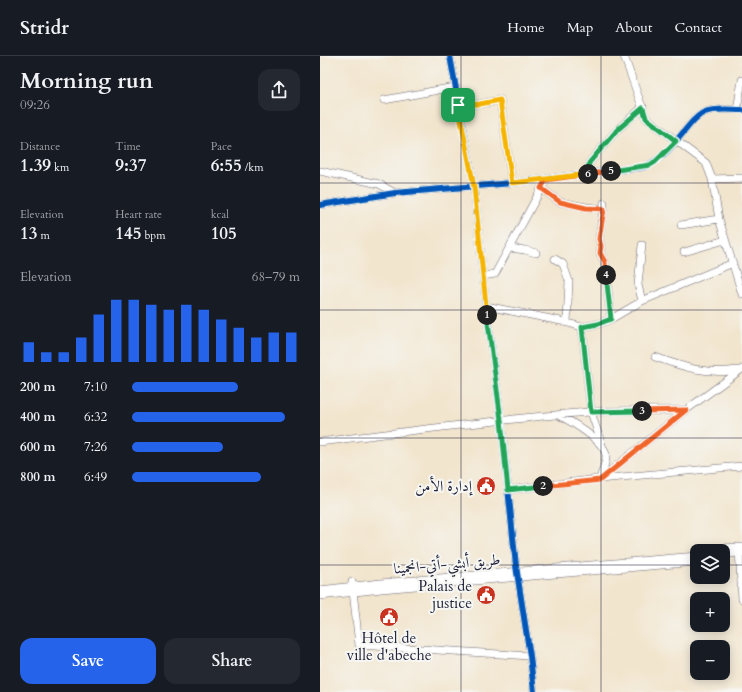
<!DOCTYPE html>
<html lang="en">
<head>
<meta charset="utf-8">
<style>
  :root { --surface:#171b24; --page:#242831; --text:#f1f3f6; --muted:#9ea1a6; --line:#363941; --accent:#2563eb }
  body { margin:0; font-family:Cardo,Amiri,serif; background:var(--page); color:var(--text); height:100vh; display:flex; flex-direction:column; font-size:15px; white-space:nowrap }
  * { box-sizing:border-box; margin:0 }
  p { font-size:13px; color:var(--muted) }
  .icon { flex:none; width:22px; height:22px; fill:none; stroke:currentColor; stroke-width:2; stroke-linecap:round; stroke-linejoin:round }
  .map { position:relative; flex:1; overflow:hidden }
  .details { display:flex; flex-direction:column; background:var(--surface); width:320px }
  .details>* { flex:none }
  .tools { position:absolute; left:370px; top:488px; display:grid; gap:8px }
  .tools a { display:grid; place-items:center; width:40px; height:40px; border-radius:8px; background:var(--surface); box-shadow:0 2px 10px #0003; font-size:20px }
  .pin { position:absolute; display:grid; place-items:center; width:34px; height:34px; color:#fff; margin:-17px; border-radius:8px; box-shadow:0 2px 6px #0006 }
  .km { position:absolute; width:20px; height:20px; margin:-10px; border-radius:50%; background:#222; color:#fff; font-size:11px; line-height:20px; text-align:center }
  .round { display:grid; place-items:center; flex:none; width:42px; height:42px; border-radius:12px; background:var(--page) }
  .summary { display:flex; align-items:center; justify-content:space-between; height:68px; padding:0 20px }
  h1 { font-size:22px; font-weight:800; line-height:30px }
  .metrics { display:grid; grid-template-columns:repeat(3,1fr); gap:6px; height:68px; padding:4px 20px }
  .metrics div { display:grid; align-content:center }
  .metrics b { font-size:17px; font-weight:800 }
  .metrics small { font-size:11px; font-weight:400 }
  .metrics p { font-size:11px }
  .chart { height:112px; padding:8px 20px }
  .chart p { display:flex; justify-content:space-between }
  .chart svg { width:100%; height:72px; margin-top:4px; stroke:var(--accent); stroke-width:6 }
  .action { display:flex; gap:8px; margin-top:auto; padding:8px 20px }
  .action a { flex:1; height:46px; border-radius:12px; background:var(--accent); color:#fff; font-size:16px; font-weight:800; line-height:46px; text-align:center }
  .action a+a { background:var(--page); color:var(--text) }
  ul { padding:0 20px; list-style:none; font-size:13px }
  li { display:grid; grid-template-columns:64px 48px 1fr; align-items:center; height:30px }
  li i { height:10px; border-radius:5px; background:var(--accent) }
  header { display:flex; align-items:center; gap:24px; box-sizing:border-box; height:56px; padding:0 20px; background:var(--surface); border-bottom:1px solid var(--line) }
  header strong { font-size:19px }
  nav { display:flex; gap:22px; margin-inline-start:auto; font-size:14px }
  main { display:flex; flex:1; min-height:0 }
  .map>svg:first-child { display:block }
</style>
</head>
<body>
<header>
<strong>Stridr</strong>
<nav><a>Home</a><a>Map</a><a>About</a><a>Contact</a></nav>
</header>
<main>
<section class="details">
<div class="summary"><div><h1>Morning run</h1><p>09:26</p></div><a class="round"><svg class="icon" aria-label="share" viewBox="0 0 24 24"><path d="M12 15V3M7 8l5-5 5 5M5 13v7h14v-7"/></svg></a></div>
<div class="metrics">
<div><p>Distance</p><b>1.39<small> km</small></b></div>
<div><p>Time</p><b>9:37</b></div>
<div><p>Pace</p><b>6:55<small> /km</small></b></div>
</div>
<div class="metrics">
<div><p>Elevation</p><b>13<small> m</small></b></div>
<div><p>Heart rate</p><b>145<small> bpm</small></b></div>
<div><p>kcal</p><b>105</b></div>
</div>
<div class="chart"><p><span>Elevation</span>68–79 m</p>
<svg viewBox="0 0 160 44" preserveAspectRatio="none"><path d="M5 44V32M15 44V38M25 44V38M35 44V29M45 44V15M55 44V6M65 44V6M75 44V9M85 44V12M95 44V9M105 44V12M115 44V18M125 44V23M135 44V29M145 44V26M155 44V26"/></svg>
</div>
<ul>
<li><b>200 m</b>7:10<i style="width:63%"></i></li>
<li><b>400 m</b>6:32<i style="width:91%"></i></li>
<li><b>600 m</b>7:26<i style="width:54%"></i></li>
<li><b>800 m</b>6:49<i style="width:77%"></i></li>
</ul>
<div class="action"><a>Save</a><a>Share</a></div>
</section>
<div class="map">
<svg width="422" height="636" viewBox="0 0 422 636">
  <rect width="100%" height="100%" fill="#f6f6f2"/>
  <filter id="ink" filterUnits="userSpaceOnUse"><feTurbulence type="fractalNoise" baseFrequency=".025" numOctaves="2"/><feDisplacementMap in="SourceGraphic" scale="8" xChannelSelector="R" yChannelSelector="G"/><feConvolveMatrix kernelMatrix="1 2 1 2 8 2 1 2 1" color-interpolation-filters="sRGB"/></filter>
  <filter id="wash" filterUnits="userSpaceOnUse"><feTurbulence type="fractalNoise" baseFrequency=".012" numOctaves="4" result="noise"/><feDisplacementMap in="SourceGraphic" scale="16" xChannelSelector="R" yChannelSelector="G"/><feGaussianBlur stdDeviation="0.9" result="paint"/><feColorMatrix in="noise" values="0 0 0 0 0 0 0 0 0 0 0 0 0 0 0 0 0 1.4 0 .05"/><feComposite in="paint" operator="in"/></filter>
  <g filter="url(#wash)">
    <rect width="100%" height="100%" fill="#f2e5ce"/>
  </g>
  <g filter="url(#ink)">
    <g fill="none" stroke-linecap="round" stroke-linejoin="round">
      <defs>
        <path id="street" d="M130 0 154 131 166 250 181 364 196 510 210 600 214 636
          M304 0 326 62 386 107 392 123 399 163 422 238
          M64 44 135 31
          M138 49 160 48 180 44 192 127
          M417 54 422 24
          M0 115 59 128 75 137
          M268 118 269 107 297 74 323 51
          M392 123 422 122
          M221 132 240 146 266 151 284 153
          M284 147 279 183 281 190 280 197 285 206 291 263
          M0 149 75 137 192 127 323 111C341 106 355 86 367 72 372 66 377 59 385 56 396 52 410 54 422 54
          M361 169 399 163
          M190 192 205 194 216 197
          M364 196 405 184
          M235 203 243 208 249 225 247 267
          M163 220 175 218 226 124
          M322 245 318 229 322 189
          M166 250 241 265 262 271 278 268 291 263 322 245 413 207
          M262 271 271 356 283 392
          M335 301C363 311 387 319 418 314
          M238 359C251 365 284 385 286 399 287 406 281 417 280 423
          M0 386C89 375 179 363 269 356 301 354 334 355 366 354
          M280 423 366 354 422 313
          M188 434 279 423 422 410
          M419 494 422 543
          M32 526 39 589 210 600"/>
        <path id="highway" d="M401 495 422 494
          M0 537 61 530 377 503"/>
      </defs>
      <!-- street casing -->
      <use href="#street" stroke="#6b666e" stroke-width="8"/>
      <!-- highway casing -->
      <use href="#highway" stroke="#6b666e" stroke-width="14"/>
      <!-- street -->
      <use href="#street" stroke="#fff" stroke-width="7"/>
      <!-- highway -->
      <use href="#highway" stroke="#fff" stroke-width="13"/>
      <defs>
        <path id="cycleway" d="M130 0 154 131 166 250 181 364 196 510 210 600 214 636
          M0 149 75 137 192 127 323 111C341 106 355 86 367 72 372 66 377 59 385 56 396 52 410 54 422 54"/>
      </defs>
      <!-- cycleway casing -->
      <use href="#cycleway" stroke="#f6f6f2" stroke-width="8"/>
      <!-- cycleway -->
      <use href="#cycleway" stroke="#0057b8" stroke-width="6"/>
    </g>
  </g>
  <g fill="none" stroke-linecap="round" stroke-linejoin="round" filter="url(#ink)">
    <defs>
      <path id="split-1" d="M138 49 154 131 167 259"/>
      <path id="split-2" d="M167 259 181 364 188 434 223 430"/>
      <path id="split-3" d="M223 430 280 424 366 354 322 355"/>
      <path id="split-4" d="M286 219 291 263 278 268 262 271 271 356 322 355"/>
      <path id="split-5" d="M286 219 285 206 280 197 281 190 279 183 284 153 266 152 240 146 221 132 226 124 291 115"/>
      <path id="split-6" d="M268 118 269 107 297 74 323 52 326 62 356 85 335 106 330 109 291 115"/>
      <path id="split-7" d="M138 49 160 48 180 44 192 127 268 118"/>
    </defs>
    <!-- split-1 casing -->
    <use href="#split-1" stroke="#fff" stroke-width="8"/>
    <!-- split-2 casing -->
    <use href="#split-2" stroke="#fff" stroke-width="8"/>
    <!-- split-3 casing -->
    <use href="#split-3" stroke="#fff" stroke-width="8"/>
    <!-- split-4 casing -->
    <use href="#split-4" stroke="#fff" stroke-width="8"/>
    <!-- split-5 casing -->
    <use href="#split-5" stroke="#fff" stroke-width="8"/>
    <!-- split-6 casing -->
    <use href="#split-6" stroke="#fff" stroke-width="8"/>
    <!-- split-7 casing -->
    <use href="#split-7" stroke="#fff" stroke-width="8"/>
    <!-- split-1 -->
    <use href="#split-1" stroke="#f5b400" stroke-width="5"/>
    <!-- split-2 -->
    <use href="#split-2" stroke="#22a559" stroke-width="5"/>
    <!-- split-3 -->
    <use href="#split-3" stroke="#f0652b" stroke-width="5"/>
    <!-- split-4 -->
    <use href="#split-4" stroke="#22a559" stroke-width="5"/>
    <!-- split-5 -->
    <use href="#split-5" stroke="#f0652b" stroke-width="5"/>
    <!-- split-6 -->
    <use href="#split-6" stroke="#22a559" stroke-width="5"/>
    <!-- split-7 -->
    <use href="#split-7" stroke="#f5b400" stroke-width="5"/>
  </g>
  <!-- grid -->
  <path fill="none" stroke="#22223b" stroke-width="1" stroke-opacity="0.55" d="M141 0V636M281 0V636M0 127H422M0 254H422M0 382H422M0 509H377M403 509H422"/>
  <!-- icons -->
  <defs>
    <symbol id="civic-disc" viewBox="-11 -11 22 22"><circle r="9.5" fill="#c8321e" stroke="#f6f6f2"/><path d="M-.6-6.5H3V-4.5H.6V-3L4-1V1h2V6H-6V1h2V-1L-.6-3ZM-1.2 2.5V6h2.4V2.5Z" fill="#fff"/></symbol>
  </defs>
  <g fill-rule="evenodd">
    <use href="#civic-disc" x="155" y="419" width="22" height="22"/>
    <use href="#civic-disc" x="155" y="528" width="22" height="22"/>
    <use href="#civic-disc" x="58" y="550" width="22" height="22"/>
  </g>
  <g text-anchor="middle" stroke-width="4" stroke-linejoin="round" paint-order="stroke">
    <!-- poi labels -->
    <g font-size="15" fill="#22223b" stroke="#f6f6f2" text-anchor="end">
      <text x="152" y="435">إدارة الأمن</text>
      <text x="152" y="535">Palais de<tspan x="152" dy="17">justice</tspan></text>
      <text x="69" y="587" text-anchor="middle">Hôtel de<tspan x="69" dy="17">ville d'abeche</tspan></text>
    </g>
    <!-- street labels -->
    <g font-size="15" fill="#22223b" stroke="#f6f6f2">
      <text transform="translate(127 508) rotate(-5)" y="5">طريق أبشي-أتي-انجمينا</text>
    </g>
  </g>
</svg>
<div class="tools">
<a><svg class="icon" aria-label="layers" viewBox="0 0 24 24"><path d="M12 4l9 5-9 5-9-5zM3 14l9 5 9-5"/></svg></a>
<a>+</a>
<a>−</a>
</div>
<div class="pin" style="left:138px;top:49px;background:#1e9e55"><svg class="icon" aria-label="arrive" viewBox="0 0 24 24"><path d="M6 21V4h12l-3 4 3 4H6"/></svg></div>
<b class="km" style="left:167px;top:259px">1</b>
<b class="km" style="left:223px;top:430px">2</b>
<b class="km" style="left:322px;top:355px">3</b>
<b class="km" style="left:286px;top:219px">4</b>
<b class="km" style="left:291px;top:115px">5</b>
<b class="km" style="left:268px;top:118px">6</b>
</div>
</main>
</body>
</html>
